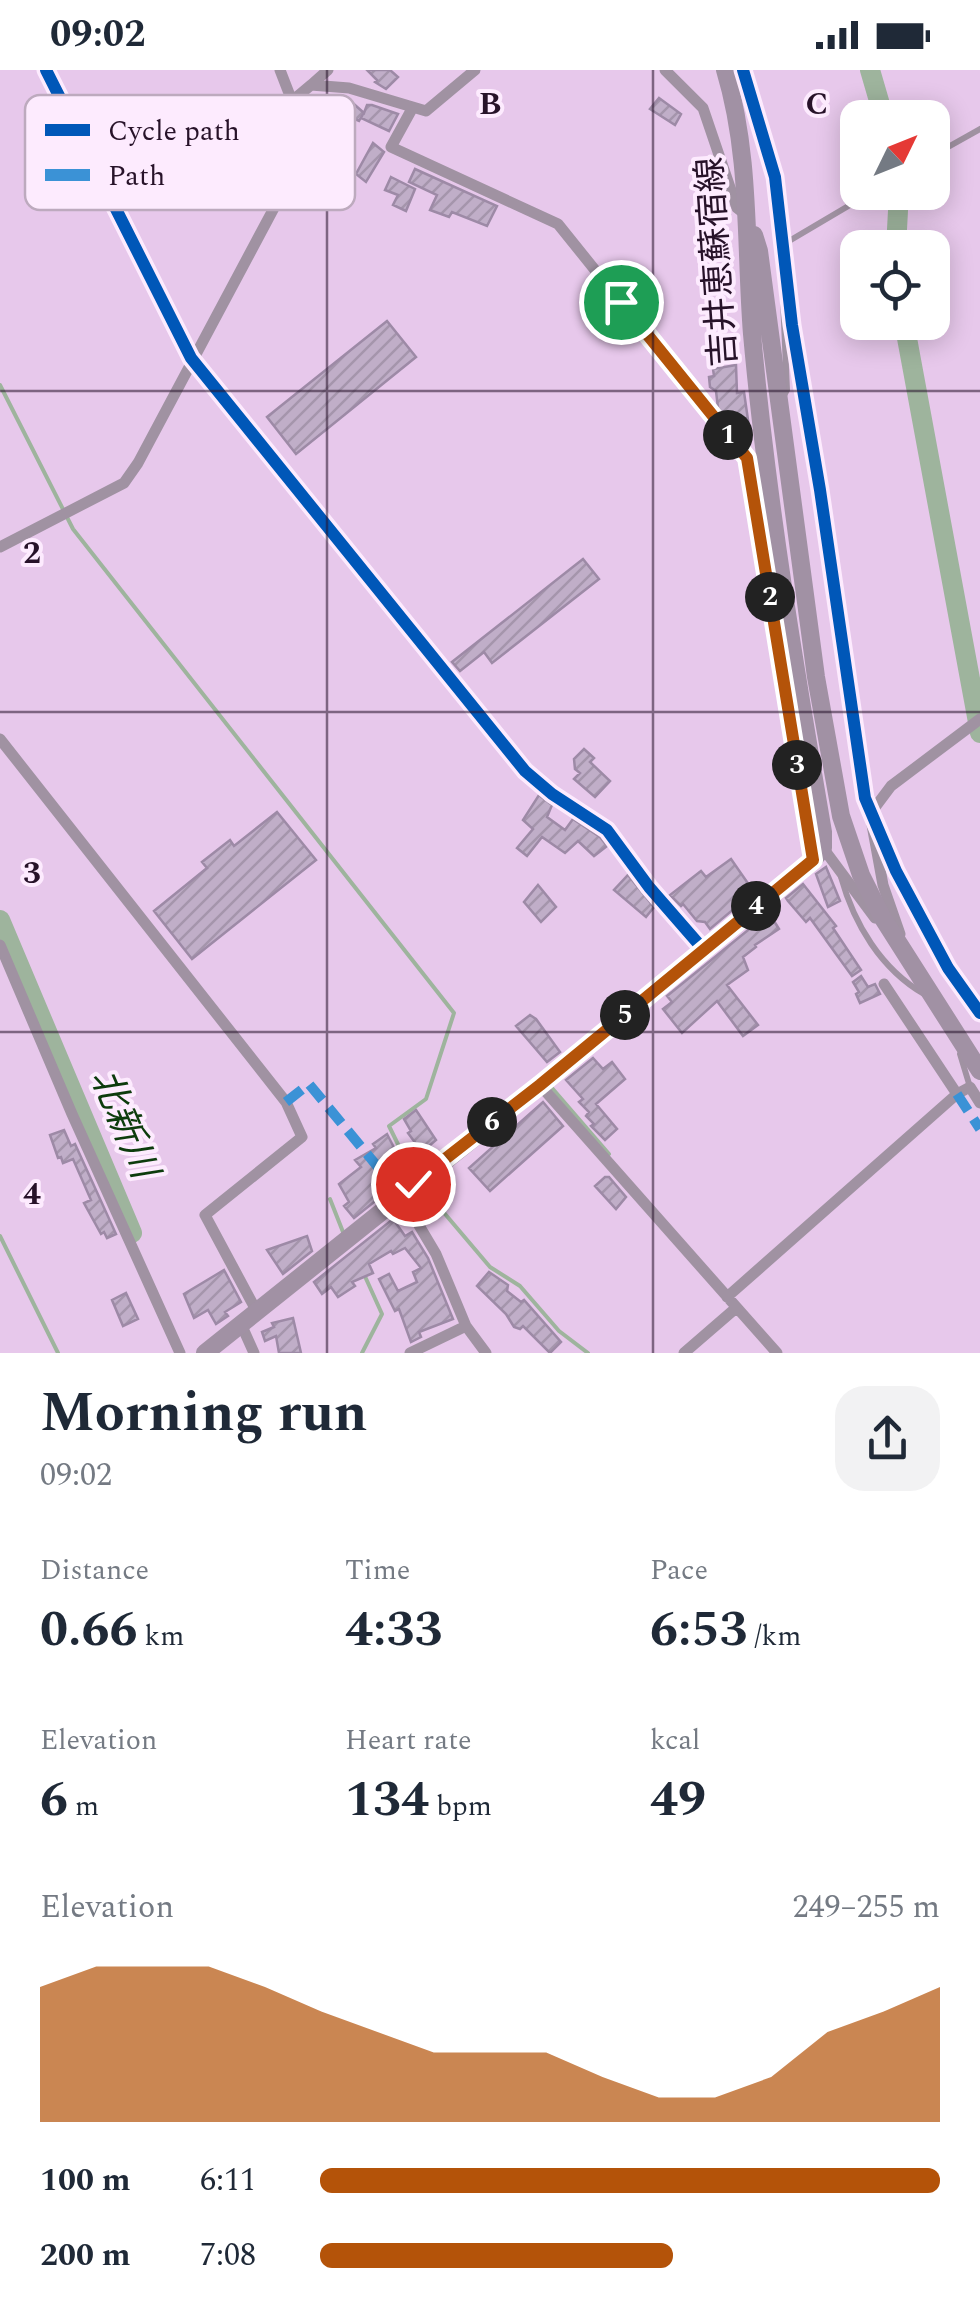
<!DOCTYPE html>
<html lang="en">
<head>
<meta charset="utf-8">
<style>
  :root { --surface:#fff; --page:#f2f2f3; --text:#1f2937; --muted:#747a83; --accent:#b45309 }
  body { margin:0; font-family:Spectral,"Noto Sans JP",serif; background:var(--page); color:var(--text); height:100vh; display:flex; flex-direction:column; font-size:38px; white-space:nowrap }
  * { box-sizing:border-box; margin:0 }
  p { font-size:32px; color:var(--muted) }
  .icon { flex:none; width:55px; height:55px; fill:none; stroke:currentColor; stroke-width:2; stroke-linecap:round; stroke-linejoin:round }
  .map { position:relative; height:1283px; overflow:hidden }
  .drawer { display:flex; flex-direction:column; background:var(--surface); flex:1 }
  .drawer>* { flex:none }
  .needle { width:65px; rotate:47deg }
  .buttons { position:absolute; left:840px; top:30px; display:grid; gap:20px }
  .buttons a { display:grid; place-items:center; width:110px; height:110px; border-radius:20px; background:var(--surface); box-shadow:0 5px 25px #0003; font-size:50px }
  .pin { position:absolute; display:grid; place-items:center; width:85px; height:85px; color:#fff; margin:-42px; border:5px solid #fff; border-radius:50%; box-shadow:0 2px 10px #0007 }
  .km { position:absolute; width:50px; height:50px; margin:-25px; border-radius:50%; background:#222; color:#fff; font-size:28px; line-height:50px; text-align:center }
  .round { display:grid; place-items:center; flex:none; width:105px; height:105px; border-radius:30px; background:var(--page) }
  .head { display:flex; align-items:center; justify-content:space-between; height:170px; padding:0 40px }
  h1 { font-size:55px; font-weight:700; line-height:75px }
  .stats { display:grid; grid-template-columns:repeat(3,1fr); gap:15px; height:170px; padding:10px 40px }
  .stats div { display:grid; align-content:center }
  .stats b { font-size:50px; font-weight:700 }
  .stats small { font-size:28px; font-weight:400 }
  .stats p { font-size:28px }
  .chart { height:280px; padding:20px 40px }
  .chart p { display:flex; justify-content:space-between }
  .chart svg { width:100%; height:180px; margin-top:10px; fill:var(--accent); opacity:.7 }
  ul { padding:0 40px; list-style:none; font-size:32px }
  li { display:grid; grid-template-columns:160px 120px 1fr; align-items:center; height:75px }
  li i { height:25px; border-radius:12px; background:var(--accent) }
  .status { display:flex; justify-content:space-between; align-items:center; height:70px; padding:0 50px; background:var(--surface); direction:ltr }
  .status svg { height:28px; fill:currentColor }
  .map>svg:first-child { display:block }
</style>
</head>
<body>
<div class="status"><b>09:02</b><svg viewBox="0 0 49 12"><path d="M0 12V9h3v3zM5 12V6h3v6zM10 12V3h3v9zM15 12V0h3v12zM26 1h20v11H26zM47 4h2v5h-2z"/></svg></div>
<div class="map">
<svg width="980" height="1283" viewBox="0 0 980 1283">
  <defs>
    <pattern id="building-hatch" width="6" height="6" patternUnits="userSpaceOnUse" patternTransform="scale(2.5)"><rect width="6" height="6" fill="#c0aec8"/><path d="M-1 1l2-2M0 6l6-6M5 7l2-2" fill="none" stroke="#a595ac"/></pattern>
  </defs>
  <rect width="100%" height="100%" fill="#e7c8eb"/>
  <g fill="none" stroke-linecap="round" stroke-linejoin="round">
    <!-- stream -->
    <path stroke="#9eb49d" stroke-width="4" d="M0 315 73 459 454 943 426 1029 389 1056 414 1107
      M552 1018 609 1084
      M423 1118 490 1197 520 1216 559 1261 588 1283
      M330 1129 343 1162
      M0 1166 58 1283
      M362 1283 382 1244 363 1202"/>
    <!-- river -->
    <path stroke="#9eb49d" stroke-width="20" d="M870 0 884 48
      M896 178 899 122
      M904 252 980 663
      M0 850 132 1163"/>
  </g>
  <!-- building -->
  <path fill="url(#building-hatch)" stroke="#9d8aa6" stroke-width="2.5" d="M367 0H390L398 7 386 19 375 12 377 10Z
    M335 26 346 27 364 43 367 35H372L398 44 389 61 361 48 363 44 359 51 336 41 333 46 353 59 323 94 331 97 324 111 333 115 326 130 300 119 310 99 302 95 306 66Z
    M659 28 681 44 675 55 650 39Z
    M373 73 384 82 366 112 356 104Z
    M415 99 497 136 487 156 452 142 449 147 430 140 437 125 409 112Z
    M391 107 415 119 406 141 393 135 398 125 385 120Z
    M387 251 416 287 296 384 267 347Z
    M736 295 737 323 744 322 750 364 740 365 731 348 727 349 718 338 716 321 710 317 709 307 714 306 713 299Z
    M583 489 599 509 492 593 484 582 460 601 452 592Z
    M584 679 594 688 590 692 610 711 595 727 574 709 580 703 575 699 574 689Z
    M539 725 552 735 547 747 565 760 573 749 600 767 607 776 594 786 578 771 565 783 542 767 527 786 517 778 533 759 523 750Z
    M277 742 316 790 192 889 154 841 207 798 202 792 230 770 234 776Z
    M731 789 754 822 710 859 705 852 697 851 683 834 681 836 670 825 701 801 706 807Z
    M826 797 840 831 828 837 816 804Z
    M628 805 654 837 646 847 614 820Z
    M803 814 836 856 833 858 861 900 852 906 810 848 806 852 788 831 786 828Z
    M538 815 556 837 541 852 524 832Z
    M769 843 779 859 755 875 756 877 743 887 748 900 727 915 758 955 743 966 717 931 682 963 663 939 672 932 667 926Z
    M861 906 868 917 875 914 880 924 860 933 856 924 859 922 853 912Z
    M530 945 536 949 560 982 547 992 516 956Z
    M593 988 603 999 612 992 625 1009 596 1034 617 1059 605 1070 591 1056 594 1054 586 1046 589 1042 579 1032 583 1029 566 1010Z
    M543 1032 563 1056 490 1121 469 1098Z
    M416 1040 436 1070 422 1082 408 1063 411 1061 404 1049Z
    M64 1060 71 1076 75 1074 116 1164 107 1168 104 1162 101 1164 84 1133 91 1130 73 1089 63 1093 61 1087 58 1088 50 1065Z
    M387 1064 408 1105 354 1148 344 1136 349 1132 339 1114 361 1097 355 1090 376 1078 373 1074Z
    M605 1107H609L626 1127 616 1139 595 1116Z
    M393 1149 405 1166 412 1162 428 1188 453 1249 419 1262 421 1267 411 1272 399 1239 395 1241 379 1209 389 1204 398 1221 417 1212 413 1202 421 1198 405 1178 393 1184 391 1181 369 1194 373 1203 352 1212 355 1216 338 1227 331 1217 322 1224 314 1212Z
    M307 1166 312 1181 283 1204 267 1180Z
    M224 1200 241 1232 225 1242 228 1246 216 1254 208 1240 194 1248 184 1224Z
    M489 1202 508 1215 507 1221 521 1232 524 1230 561 1272 550 1283 523 1256 520 1259 514 1257 506 1244 477 1216Z
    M126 1223 138 1249 123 1256 112 1230Z
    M293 1248 301 1283H279L276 1266 265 1271 262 1262 274 1257 272 1253Z"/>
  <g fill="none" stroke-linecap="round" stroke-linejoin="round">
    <!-- lane -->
    <path stroke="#a092a2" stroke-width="6" d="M932 86 980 59
      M783 327 787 320 781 184 784 174 872 122
      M841 807C854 854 881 899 924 924
      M960 984 970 1017"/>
    <!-- street -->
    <path stroke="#a092a2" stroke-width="11" d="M46 0 191 288 525 701 552 724 607 760 649 817 703 879
      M665 0 703 38 737 138 746 145
      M311 15 328 0
      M292 31 311 15 349 18 426 41 475 0
      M413 37 391 77 558 154 747 389 813 790
      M0 477 124 413 138 393 274 138 295 88 292 31 280 0
      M0 669 286 1032 302 1067 205 1145 257 1242
      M823 778 875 848
      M900 864 883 815 870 744 891 716 980 649
      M0 875 72 1044 180 1283
      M884 914 957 1024
      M540 1015 777 1283
      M401 1125 436 1184 466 1256 486 1283
      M727 1227 957 1024 970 1017 980 1033
      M241 1254 254 1283
      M410 1283 466 1256
      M684 1283 736 1238"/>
    <!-- secondary -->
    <path stroke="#a191a4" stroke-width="18" d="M754 165 759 181 816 607 841 746 861 805 882 847 980 1001
      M205 1283 540 1015 813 790 823 778V762C795 598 767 431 752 264 745 176 751 86 725 0"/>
    <!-- quiet -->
    <path stroke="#3b92d6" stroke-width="10" stroke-dasharray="20 10" stroke-linecap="butt" d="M957 1024 980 1059
      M286 1032 309 1014 401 1125"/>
    <defs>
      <path id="cycleway" d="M46 0 191 288 525 701 552 724 607 760 649 817 703 879
        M743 0 775 107 792 255 820 420 865 728 896 801 948 898 980 943"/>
    </defs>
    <!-- cycleway casing -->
    <use href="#cycleway" stroke="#fdebfe" stroke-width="19"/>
    <!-- cycleway -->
    <use href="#cycleway" stroke="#0057b8" stroke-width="12"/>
  </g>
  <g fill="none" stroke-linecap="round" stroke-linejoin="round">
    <defs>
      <path id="route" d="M413 1114 540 1015 813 790 747 388 621 232"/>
    </defs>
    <!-- route casing -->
    <use href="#route" stroke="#fff" stroke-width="20"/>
    <!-- route -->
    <use href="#route" stroke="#b45309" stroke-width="12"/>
  </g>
  <!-- grid -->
  <path fill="none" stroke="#271229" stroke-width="2.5" stroke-opacity="0.55" d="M327 0V1283M653 0V1283M0 321H980M0 642H980M0 962H980"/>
  <g text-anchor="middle" stroke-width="8" stroke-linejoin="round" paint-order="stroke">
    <!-- street labels -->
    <g font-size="35" fill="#271229" stroke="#fdebfe">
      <text transform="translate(716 192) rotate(-94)" y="12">吉井恵蘇宿線</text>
    </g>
    <!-- water labels -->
    <g font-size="38" font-style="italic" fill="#0d3c0d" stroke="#fdebfe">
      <text transform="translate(125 1053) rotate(67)" y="13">北新川</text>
    </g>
  </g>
  <!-- legend -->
  <rect x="25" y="25" width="330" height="115" rx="15" fill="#fdebfe" stroke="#bdaabe" stroke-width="2.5"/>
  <rect x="45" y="54" width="45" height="12" fill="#0057b8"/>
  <rect x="45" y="99" width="45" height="12" fill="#3b92d6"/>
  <g font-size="28" fill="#271229">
    <text x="108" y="70">Cycle path</text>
    <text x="108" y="115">Path</text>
  </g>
  <g font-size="32" text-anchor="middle" font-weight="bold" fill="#271229" stroke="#fdebfe" stroke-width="8" stroke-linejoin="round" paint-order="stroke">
    <text x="490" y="44">B</text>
    <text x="817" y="44">C</text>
    <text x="32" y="493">2</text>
    <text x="32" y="813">3</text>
    <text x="32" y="1134">4</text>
  </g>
</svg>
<div class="buttons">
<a><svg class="needle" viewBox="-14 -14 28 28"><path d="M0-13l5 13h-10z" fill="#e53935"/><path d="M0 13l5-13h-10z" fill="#747a83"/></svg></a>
<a><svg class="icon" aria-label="locate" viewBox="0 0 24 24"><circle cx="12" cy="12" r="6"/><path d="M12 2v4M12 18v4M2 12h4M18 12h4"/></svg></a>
</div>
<div class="pin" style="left:621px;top:232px;background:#1e9e55"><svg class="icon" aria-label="arrive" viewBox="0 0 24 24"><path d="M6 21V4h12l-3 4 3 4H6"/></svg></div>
<div class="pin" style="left:413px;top:1114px;background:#d93025"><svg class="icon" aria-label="check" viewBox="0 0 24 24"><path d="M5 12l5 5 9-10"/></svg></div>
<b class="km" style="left:728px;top:365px">1</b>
<b class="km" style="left:770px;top:527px">2</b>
<b class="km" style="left:797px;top:695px">3</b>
<b class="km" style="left:756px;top:836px">4</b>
<b class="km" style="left:625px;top:945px">5</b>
<b class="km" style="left:492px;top:1052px">6</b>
</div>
<section class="drawer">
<div class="head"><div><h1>Morning run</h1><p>09:02</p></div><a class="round"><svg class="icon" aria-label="share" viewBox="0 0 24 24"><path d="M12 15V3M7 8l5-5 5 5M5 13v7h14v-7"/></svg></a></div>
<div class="stats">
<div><p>Distance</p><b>0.66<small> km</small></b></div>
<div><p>Time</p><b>4:33</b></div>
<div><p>Pace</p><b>6:53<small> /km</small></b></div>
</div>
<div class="stats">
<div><p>Elevation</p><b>6<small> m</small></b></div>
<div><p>Heart rate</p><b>134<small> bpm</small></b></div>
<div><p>kcal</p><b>49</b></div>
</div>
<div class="chart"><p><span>Elevation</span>249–255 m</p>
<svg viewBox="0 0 160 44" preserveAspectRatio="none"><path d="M0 44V11L10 6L20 6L30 6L40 11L50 17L60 22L70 27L80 27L90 27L100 33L110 38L120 38L130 33L140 22L150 17L160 11V44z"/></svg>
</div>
<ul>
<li><b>100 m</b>6:11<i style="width:100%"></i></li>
<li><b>200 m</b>7:08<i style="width:57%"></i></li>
</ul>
</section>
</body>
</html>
